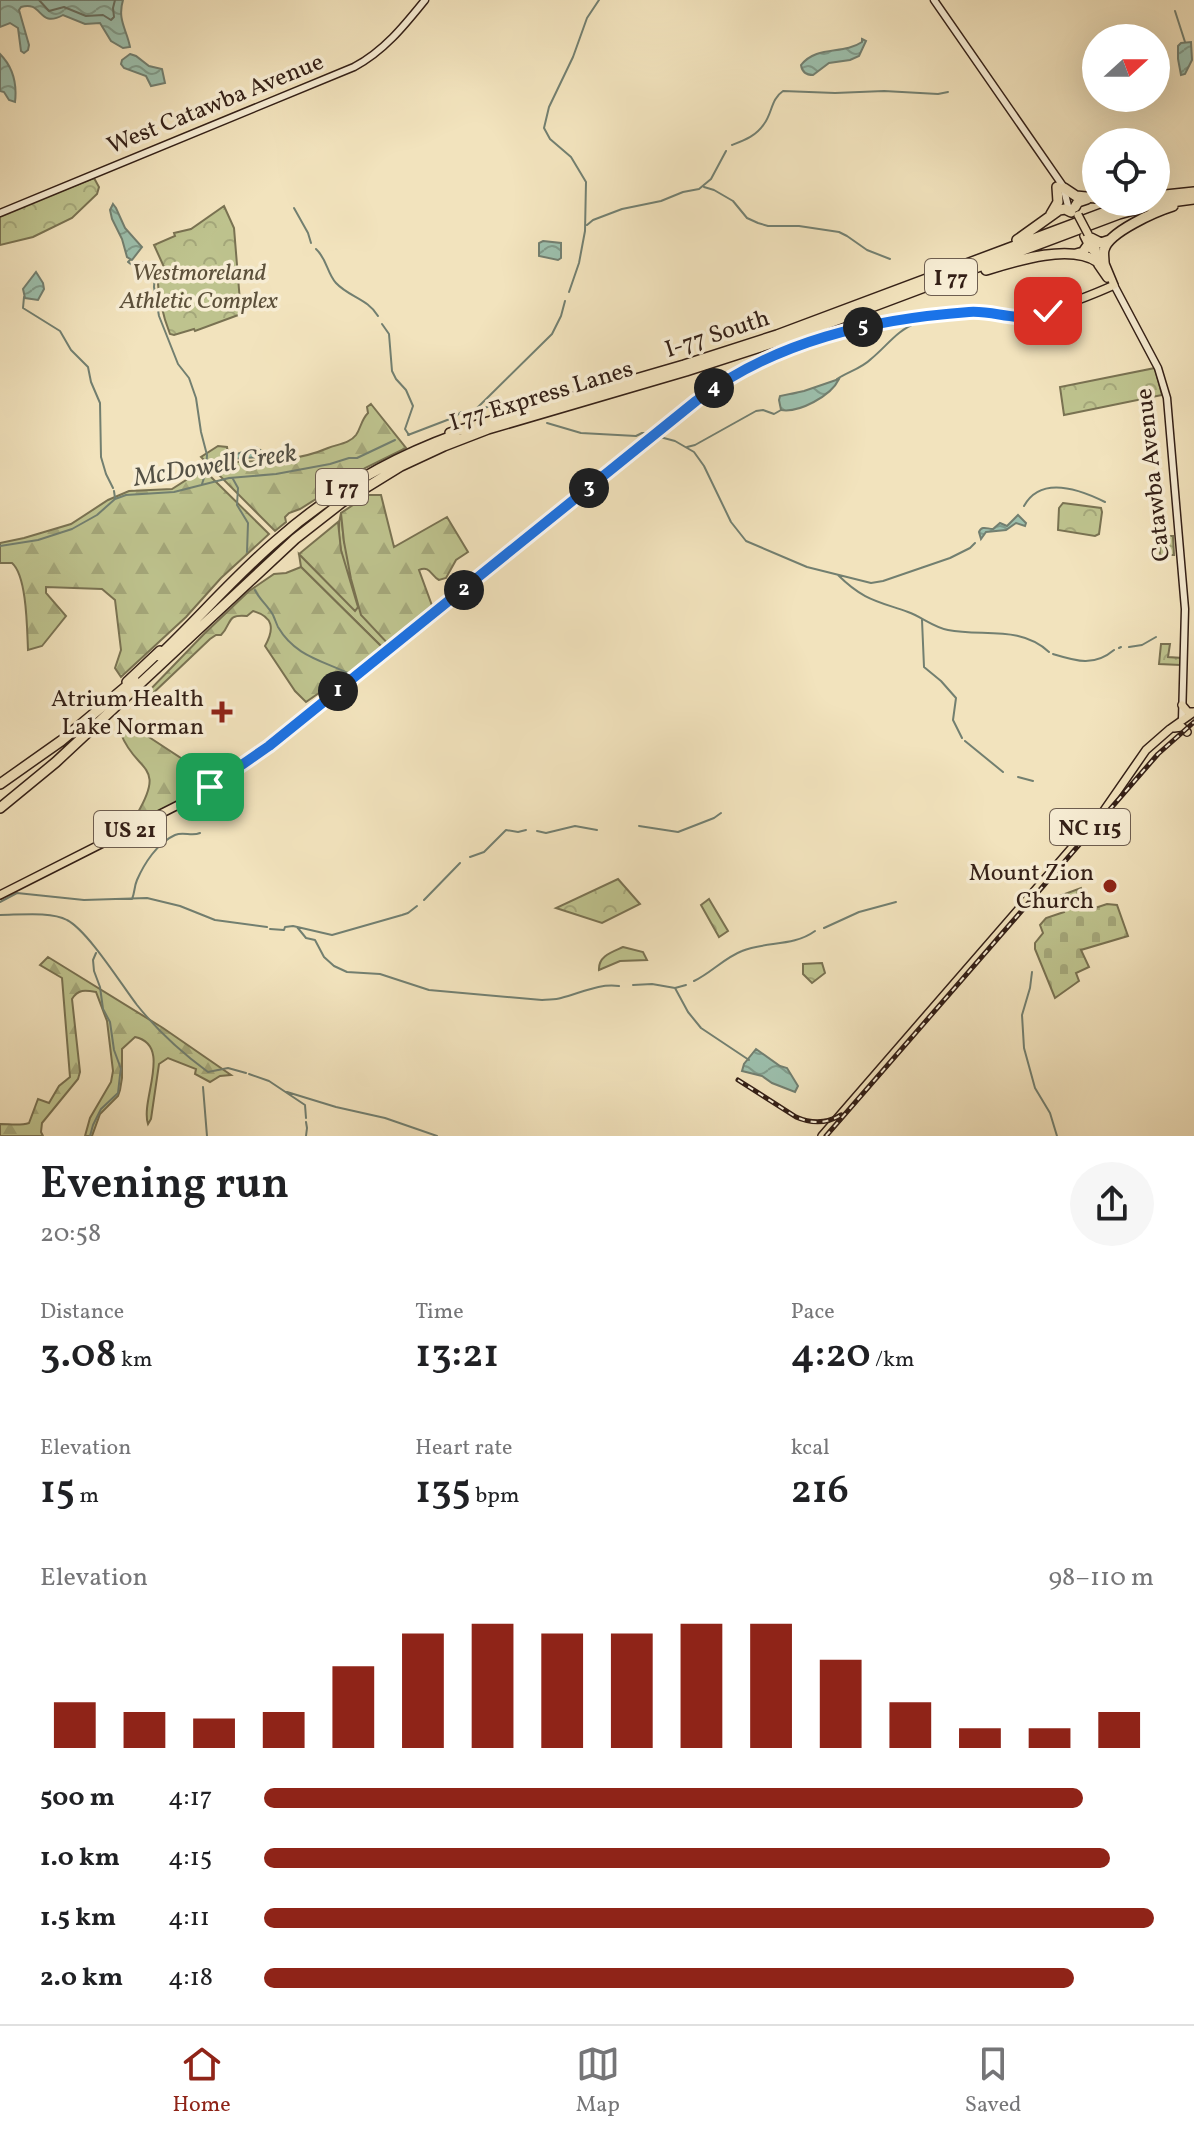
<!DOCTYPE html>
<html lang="en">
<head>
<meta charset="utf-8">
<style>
  :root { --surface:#fff; --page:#f6f6f6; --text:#202124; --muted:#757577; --line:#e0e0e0; --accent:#8f2418 }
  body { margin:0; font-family:Vollkorn,serif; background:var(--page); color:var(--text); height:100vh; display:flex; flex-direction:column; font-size:30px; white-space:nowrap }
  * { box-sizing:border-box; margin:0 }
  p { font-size:26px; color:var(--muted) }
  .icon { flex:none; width:44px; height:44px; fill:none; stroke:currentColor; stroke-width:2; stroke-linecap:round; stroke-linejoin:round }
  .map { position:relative; height:1136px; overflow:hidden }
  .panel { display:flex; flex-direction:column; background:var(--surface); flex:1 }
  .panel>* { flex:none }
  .needle { width:52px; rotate:69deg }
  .controls { position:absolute; left:1082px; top:24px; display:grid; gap:16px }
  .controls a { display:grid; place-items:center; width:88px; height:88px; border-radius:50%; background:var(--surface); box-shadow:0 8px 32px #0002; font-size:40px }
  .pin { position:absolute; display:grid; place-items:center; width:68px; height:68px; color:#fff; margin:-34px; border-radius:16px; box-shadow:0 4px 12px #0006 }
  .km { position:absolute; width:40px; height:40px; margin:-20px; border-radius:50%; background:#222; color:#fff; font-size:22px; line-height:40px; text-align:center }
  .round { display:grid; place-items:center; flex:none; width:84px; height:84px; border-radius:42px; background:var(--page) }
  .head { display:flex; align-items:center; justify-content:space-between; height:136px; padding:0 40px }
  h1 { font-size:44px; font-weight:600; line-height:60px }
  .figures { display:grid; grid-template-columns:repeat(3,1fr); gap:12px; height:136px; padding:8px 40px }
  .figures div { display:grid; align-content:center }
  .figures b { font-size:40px; font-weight:600 }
  .figures small { font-size:22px; font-weight:400 }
  .figures p { font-size:22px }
  .chart { height:224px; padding:16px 40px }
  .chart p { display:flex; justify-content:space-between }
  .chart svg { width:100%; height:144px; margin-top:8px; stroke:var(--accent); stroke-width:6 }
  ul { padding:0 40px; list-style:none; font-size:26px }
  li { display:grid; grid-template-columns:128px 96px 1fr; align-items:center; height:60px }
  li i { height:20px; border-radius:10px; background:var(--accent) }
  .dock { display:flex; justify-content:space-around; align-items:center; height:112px; border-top:2px solid var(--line); background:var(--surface); font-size:22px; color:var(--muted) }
  .dock a { display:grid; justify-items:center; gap:4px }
  .dock .selected { color:var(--accent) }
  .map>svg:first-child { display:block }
</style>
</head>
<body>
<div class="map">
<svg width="1194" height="1136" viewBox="0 0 1194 1136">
  <defs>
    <pattern id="forest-firs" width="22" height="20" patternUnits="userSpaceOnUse" patternTransform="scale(2)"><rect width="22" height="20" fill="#bec38e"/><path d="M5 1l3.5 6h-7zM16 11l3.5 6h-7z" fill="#a4a77a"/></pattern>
    <pattern id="cemetery-stones" width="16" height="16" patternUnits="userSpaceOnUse" patternTransform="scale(2)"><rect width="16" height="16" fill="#bec38e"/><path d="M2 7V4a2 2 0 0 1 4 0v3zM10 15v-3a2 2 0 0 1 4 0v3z" fill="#a4a77a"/></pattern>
    <pattern id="park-crowns" width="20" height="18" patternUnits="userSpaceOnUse" patternTransform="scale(2)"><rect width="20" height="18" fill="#bec38e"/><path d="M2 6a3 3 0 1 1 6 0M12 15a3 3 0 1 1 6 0" fill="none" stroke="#a4a77a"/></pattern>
    <pattern id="water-waves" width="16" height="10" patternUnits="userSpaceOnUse" patternTransform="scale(2)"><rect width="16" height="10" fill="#9cbfac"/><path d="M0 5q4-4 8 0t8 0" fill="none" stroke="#809b8b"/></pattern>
  </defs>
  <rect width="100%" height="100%" fill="#f2e3bd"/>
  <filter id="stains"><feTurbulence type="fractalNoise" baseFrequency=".0025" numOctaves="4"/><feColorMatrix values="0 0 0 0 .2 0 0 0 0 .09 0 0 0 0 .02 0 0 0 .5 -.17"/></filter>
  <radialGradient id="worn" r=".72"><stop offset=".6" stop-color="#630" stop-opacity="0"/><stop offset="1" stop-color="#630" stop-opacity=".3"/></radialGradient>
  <!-- grass -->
  <path fill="#bec38e" stroke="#797252" stroke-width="2" d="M341 513 344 542 390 646 385 650 301 567 299 554 355 610 358 607C349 581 333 541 341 513Z
    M623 947 643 952 647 960 620 961 599 970C598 956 612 952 623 947Z"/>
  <!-- forest -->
  <path fill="url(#forest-firs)" stroke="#797252" stroke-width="2" d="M371 404 406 448 365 468 300 509 289 513 285 517 286 522 275 531 201 457 218 446 227 447 230 466 235 462C268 461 298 461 328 448 338 444 349 444 356 435 361 428 361 420 368 413L367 407Z
    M194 475H209L269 534 221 578 186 617 121 677 115 668 121 650 115 600 102 589 46 587V593L66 616 42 646 28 650C27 629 27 576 12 563H0V543L24 538 71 524 108 500 129 491 172 489Z
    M368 495H381L394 547 447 517 468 552 456 560 446 578 439 580C431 576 430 565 419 570L434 611 390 646 361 615 351 579 344 542 341 513Z
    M338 522 341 550 358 607 355 611 299 554Z
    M301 567 385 650 332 693H319L306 702 295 691 265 646C275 628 273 617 253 611L247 616C225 614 233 623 221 635H216L210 639 149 697 142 698 205 633 249 591 274 574 286 573Z
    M129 724 216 781 140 823 137 814C167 763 136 773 121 734Z
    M48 957 163 1028 231 1075 220 1076 210 1082 195 1074 196 1069 168 1058 159 1064 151 1119 148 1124C140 1100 173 1045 135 1037L122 1049V1078L120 1090 118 1096 100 1114 92 1136H85L90 1118 111 1082 113 1071 107 1021 96 992C85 990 78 989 72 999L80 1072 78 1079 42 1123 41 1132 43 1136H0V1124C10 1124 20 1126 29 1123L38 1099 49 1103 59 1086 70 1077 62 978 40 965Z"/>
  <!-- cemetery -->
  <path fill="url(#cemetery-stones)" stroke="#797252" stroke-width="2" d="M1081 888 1089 910 1107 904 1117 905 1128 936 1081 950 1089 967 1076 973 1079 981 1055 998 1035 949V943L1043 933 1040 925 1046 918 1064 912 1059 896Z"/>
  <!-- park -->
  <path fill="url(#park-crowns)" stroke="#797252" stroke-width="2" d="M94 178 99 187 97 194 72 218 33 237 0 245V215Z
    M224 206 234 228 241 314 195 331 194 329 174 335 170 334C162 314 158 292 157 272L164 267 154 245 175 236 174 233 191 229Z
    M1155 368 1162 395 1064 415 1060 387Z
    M1063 503 1101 508 1102 512 1099 534 1095 536 1058 530 1059 508Z
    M1159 536H1173L1174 555H1160Z
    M1161 644H1170L1168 657 1182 658 1180 665 1159 664Z
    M618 879 640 904 602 923 556 908Z
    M709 899 728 931 719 937 701 905Z
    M822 963 825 973 812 983 803 974V964Z"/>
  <!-- water -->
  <path fill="url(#water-waves)" stroke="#727f70" stroke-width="2" d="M0 0H123C117 20 127 30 130 47L123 48 111 41 100 23 85 24 63 15C38 29 43 0 21 7L19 10 29 45 28 50 24 53 21 51 18 28 10 23 0 27Z
    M862 39 866 41 859 56 850 60 829 63 813 75C806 75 802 72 801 65 817 45 843 55 862 42Z
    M1191 42 1192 60 1185 74 1181 75 1178 59V46L1181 43Z
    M0 54C13 67 17 85 15 102L9 100 4 92 0 91Z
    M130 54 136 56 149 66 162 69 165 83 151 86 146 76 124 68 121 64 122 60Z
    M113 204 116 208 125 228 142 247 132 260 127 257 122 239 112 219 110 210Z
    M543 241 561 243V258L558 260 539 256V243Z
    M36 272 43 283 44 289 38 300 25 298 23 289Z
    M839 379C831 396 799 413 781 410L779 400 780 396 804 391Z
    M256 447 266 454 270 452 274 456 232 459 234 455Z
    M1018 515 1026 523 1025 526 1016 523 1006 530 986 532 981 539 979 532C982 525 987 529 993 529L1000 523 1007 526Z
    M756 1049 780 1066 787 1068 798 1086 795 1092 772 1083 762 1076 742 1071 744 1064Z"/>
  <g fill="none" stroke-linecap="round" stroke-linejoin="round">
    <!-- shore -->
    <path stroke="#687062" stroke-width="2" d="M39 0 49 11 64 7 86 16 103 15 111 20 114 17 113 8 115 0"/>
    <!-- stream -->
    <path stroke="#727f70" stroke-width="2" d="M1175 11 1185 42
      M732 145C745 140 756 136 764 124 772 114 771 99 783 91L835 93 884 91 938 94 948 92
      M704 187 714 190 733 201 747 218 758 223 768 226H799L839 232 847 236 867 250 890 259
      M294 208 308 233 311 243
      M587 225 593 220 622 209 661 201 683 192 699 189 711 179 726 151
      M316 249C327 259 327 273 336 283 349 297 368 299 378 316
      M130 260 128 262 132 265 146 262 155 274 154 287 159 316 178 364 189 378 196 398 201 432 207 455 206 473
      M569 292 579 263 585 231 586 182 571 157 550 139 544 128 549 107 573 57 587 18 599 0
      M24 297 23 308 60 331 71 350 88 367 91 382 100 403 101 457 106 474 113 488
      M966 316 982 315
      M1031 320 1046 323 1059 331
      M921 322 936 318
      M382 324 389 334 392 371 396 379 406 390 413 406 405 429 409 435
      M837 379C848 372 862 368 871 359 886 347 898 329 917 323
      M475 410 552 334 561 316 565 301
      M547 423 581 433 636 436 642 433H650
      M408 435 455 417 461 412 467 413 494 405 511 408
      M660 437 675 441 694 452 704 466 731 522 746 541 807 567 871 583 883 581 950 558 970 548 975 543
      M687 447 695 445 756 411 763 410 774 414 781 410
      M233 479 238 488 237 505 248 523 247 552
      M202 484 205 475
      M114 491 115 498
      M1024 506C1041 475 1079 489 1105 502
      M0 546 38 540 72 529 97 515 115 499 126 495 174 492 229 478 276 474 330 464 349 458H357L395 440
      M838 575C863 600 877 601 908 612 922 617 933 627 948 630 982 637 1020 625 1049 652
      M255 590C259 599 268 606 273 615 274 617 277 625 278 627 295 656 321 660 350 674
      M922 620 924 667 941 681 956 698 953 720 962 738
      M1129 647 1142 645 1156 637
      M1119 648 1121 647
      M1053 654C1076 661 1094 667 1114 650
      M965 741 1003 772
      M1018 777 1033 781
      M639 826 678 832 714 818 721 813
      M537 831 546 833 575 826 597 830
      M470 857 484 852 506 830 518 832 526 830
      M132 899C135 892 134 887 137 880 144 864 157 843 175 835 184 831 191 837 200 833
      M424 900 460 863
      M0 902 17 893 84 900 147 898 180 906 215 920 267 927
      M0 915C18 915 51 911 67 920 88 931 121 984 137 1005 157 1030 182 1053 208 1072L228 1068 246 1073
      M297 927 306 938 315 940 324 957 334 966 347 972 380 974 429 990 542 1000C549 999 555 1000 561 998 581 993 599 983 619 986
      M824 928 859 912 896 902
      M270 929 284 930 285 927 293 926 332 935 402 915 408 913 417 906
      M1032 972 1030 988 1022 1015 1024 1048 1035 1088 1050 1113 1057 1136
      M694 981C711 973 724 958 742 951 766 941 793 947 815 931
      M633 985 652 984 675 988 686 985
      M675 988 688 1012 701 1028 749 1060
      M249 1074 269 1081 305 1105 306 1118
      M203 1087 207 1136
      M287 1092 336 1107 385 1118 437 1136
      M90 1136 93 1125 101 1109 118 1093 120 1075 121 1069 114 1050 110 1022 103 1009 100 987 94 971 93 960 96 953
      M306 1136 307 1128 306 1122"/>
    <defs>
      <path id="secondary" d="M934 0 1063 186 1069 210
        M0 213 354 67C384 51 404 26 425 0
        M1114 285 1158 368 1167 398 1185 609 1182 720"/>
      <path id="primary" d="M1084 236 1090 248 1104 261 1114 285
        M1091 238 1096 248 1098 265 1107 278
        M1182 705 1188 712H1194
        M1174 728 1182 727 1187 732
        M0 895 188 800 249 761 695 403C773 341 871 320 968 312 989 310 1008 318 1028 317 1037 317 1043 313 1051 310 1072 302 1093 295 1114 285
        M822 1136 1103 812 1146 750 1170 729 1194 712"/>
      <path id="motorway" d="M1064 188 1076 196 1096 198
        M1156 196 1194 192
        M1075 207 1078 202 1087 199
        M1051 214 1058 202 1057 187
        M1091 238 1101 243 1110 240
        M1017 240 1059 210 1065 209 1071 212
        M1076 254 1083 252 1088 245
        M1104 262C1104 259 1103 253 1104 250 1108 232 1157 211 1173 206
        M986 270C1015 261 1070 243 1098 262
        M450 433 684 365 777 335 1132 202
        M159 656C199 618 235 576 277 540 329 494 389 459 455 435
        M127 682 160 651
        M0 784 61 741 134 680
        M0 808 56 762 295 539 341 503 401 466 444 446 488 429 686 371 797 335 1119 214 1156 204 1194 199"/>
    </defs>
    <!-- secondary casing -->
    <use href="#secondary" stroke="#342017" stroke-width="9"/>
    <!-- primary casing -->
    <use href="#primary" stroke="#342017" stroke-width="10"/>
    <!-- motorway casing -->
    <use href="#motorway" stroke="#342017" stroke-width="12"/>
    <!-- secondary -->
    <use href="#secondary" stroke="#f7edd4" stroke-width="6"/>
    <!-- primary -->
    <use href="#primary" stroke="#f2e3bd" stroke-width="7"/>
    <!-- motorway -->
    <use href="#motorway" stroke="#f2e3bd" stroke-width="9"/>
    <defs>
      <path id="rail" d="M738 1080 796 1117C812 1124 826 1124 841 1115
        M826 1136 1158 754 1194 722"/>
    </defs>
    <!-- rail casing -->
    <use href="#rail" stroke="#342017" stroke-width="5"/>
    <!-- rail -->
    <use href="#rail" stroke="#f7edd4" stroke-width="2" stroke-dasharray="6" stroke-linecap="butt"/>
    <defs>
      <path id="primary-bridge" d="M1078 215 1088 234"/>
    </defs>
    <!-- primary-bridge casing -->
    <use href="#primary-bridge" stroke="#342017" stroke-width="10" stroke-linecap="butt"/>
    <!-- primary-bridge -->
    <use href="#primary-bridge" stroke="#f2e3bd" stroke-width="7"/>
  </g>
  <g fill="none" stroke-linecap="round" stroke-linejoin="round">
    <defs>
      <path id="route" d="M210 787 269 746 696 401C775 341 872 319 969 312 998 310 1019 325 1048 311"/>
    </defs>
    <!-- route casing -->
    <use href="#route" stroke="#fff" stroke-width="16"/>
    <!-- route -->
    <use href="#route" stroke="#1a73e8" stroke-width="10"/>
  </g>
  <!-- markers -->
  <g fill="#8f2418" stroke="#f7edd4" stroke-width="3">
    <path d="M218 700h8v8h8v8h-8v8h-8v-8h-8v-8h8z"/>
    <circle cx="1110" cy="886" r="8"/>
  </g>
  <g text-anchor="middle" stroke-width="7" stroke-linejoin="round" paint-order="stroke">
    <!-- shield labels -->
    <g fill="#f7edd4" stroke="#6e5e50" stroke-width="2">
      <rect x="925" y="259" width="52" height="36" rx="6"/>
      <rect x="316" y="469" width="52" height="36" rx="6"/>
      <rect x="1050" y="809" width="80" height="36" rx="6"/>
      <rect x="94" y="811" width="72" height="36" rx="6"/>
    </g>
    <g font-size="22" font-weight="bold" fill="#342017">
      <text x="951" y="285">I 77</text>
      <text x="342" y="495">I 77</text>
      <text x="1090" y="835">NC 115</text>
      <text x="130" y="837">US 21</text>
    </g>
    <!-- street labels -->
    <g font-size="24" fill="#342017" stroke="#f7edd4">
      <text transform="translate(215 103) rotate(-22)" y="8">West Catawba Avenue</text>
      <text transform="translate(717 333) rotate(-18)" y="8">I-77 South</text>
      <text transform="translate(541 395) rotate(-17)" y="8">I 77 Express Lanes</text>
      <text transform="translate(1152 475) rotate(-96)" y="8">Catawba Avenue</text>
    </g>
    <!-- park labels -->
    <g font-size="24" font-style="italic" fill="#5d513b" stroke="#f7edd4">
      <text x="199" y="280">Westmoreland<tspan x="199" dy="28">Athletic Complex</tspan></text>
    </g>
    <!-- poi labels -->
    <g font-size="24" fill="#342017" stroke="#f7edd4" text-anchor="end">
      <text x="204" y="706">Atrium Health<tspan x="204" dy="28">Lake Norman</tspan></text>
      <text x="1094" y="880">Mount Zion<tspan x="1094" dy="28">Church</tspan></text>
    </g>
    <!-- water labels -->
    <g font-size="26" font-style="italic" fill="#535044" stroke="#f7edd4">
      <text transform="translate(215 464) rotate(-9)" y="9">McDowell Creek</text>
    </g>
  </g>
  <rect width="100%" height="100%" filter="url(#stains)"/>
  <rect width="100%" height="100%" fill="url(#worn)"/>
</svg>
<div class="controls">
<a><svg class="needle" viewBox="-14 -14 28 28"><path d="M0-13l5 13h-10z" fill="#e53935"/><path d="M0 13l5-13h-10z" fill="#757577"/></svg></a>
<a><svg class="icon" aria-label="locate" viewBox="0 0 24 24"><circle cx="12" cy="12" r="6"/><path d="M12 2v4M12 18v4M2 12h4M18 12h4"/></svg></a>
</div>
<div class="pin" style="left:210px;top:787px;background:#1e9e55"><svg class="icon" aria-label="arrive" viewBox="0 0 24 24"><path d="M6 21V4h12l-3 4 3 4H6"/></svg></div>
<div class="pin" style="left:1048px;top:311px;background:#d93025"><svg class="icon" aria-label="check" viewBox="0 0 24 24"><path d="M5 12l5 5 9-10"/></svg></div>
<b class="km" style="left:338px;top:691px">1</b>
<b class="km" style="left:464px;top:590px">2</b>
<b class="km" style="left:589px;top:488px">3</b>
<b class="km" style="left:714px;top:388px">4</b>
<b class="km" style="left:863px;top:327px">5</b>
</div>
<section class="panel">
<div class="head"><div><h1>Evening run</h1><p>20:58</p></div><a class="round"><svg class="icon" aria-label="share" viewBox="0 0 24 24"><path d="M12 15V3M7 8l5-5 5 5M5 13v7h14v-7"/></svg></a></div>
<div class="figures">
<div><p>Distance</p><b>3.08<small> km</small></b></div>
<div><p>Time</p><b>13:21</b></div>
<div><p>Pace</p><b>4:20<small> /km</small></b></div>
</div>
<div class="figures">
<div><p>Elevation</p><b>15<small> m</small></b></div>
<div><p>Heart rate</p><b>135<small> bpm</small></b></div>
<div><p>kcal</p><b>216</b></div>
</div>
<div class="chart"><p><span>Elevation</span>98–110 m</p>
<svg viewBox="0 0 160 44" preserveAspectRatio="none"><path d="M5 44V30M15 44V33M25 44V35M35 44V33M45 44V19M55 44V9M65 44V6M75 44V9M85 44V9M95 44V6M105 44V6M115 44V17M125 44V30M135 44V38M145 44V38M155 44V33"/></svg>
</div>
<ul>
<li><b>500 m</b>4:17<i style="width:92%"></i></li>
<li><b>1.0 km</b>4:15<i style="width:95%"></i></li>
<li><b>1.5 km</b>4:11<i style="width:100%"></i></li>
<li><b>2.0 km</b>4:18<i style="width:91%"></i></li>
</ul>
</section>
<nav class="dock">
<a class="selected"><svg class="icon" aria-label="home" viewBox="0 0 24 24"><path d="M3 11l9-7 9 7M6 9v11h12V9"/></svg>Home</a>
<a><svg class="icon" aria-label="map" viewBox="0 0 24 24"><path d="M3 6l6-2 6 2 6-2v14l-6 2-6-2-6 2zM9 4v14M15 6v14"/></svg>Map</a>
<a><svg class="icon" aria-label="saved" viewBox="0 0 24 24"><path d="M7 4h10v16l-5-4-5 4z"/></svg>Saved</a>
</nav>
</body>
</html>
